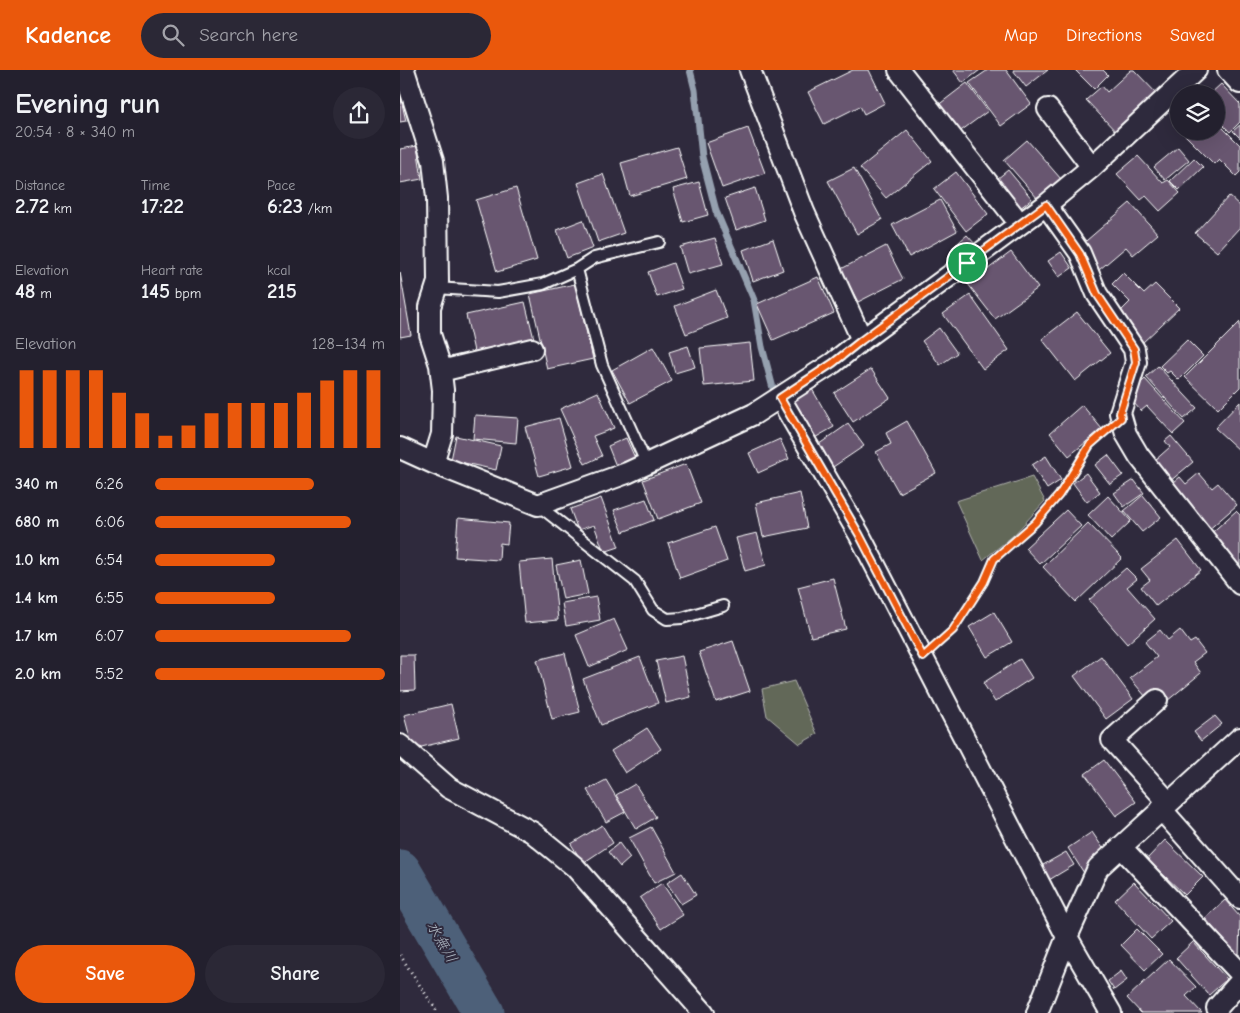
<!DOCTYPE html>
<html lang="en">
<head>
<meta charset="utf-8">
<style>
  :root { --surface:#23202e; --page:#2b2836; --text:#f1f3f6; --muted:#a3a3aa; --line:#403e4a; --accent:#ea580c }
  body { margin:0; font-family:"Comic Neue","Klee One",sans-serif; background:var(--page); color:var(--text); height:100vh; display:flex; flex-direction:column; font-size:19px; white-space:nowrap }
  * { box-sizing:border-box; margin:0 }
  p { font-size:16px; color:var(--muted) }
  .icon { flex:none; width:28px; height:28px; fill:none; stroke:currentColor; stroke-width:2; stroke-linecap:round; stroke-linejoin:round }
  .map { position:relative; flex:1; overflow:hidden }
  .panel { display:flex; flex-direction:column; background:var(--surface); width:400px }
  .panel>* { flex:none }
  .controls { position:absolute; left:770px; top:15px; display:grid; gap:10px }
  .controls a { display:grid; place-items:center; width:55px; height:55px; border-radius:50%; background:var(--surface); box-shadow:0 5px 20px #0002,0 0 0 1px var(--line); font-size:25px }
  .pin { position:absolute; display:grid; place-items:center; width:42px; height:42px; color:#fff; margin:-21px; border:2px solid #fff; border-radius:50%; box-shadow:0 1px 5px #0007 }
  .round { display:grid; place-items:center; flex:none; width:52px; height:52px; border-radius:26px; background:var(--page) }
  .overview { display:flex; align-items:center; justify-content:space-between; height:85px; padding:0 15px }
  h1 { font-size:28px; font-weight:700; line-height:38px }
  .figures { display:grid; grid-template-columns:repeat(3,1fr); gap:8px; height:85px; padding:5px 15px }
  .figures div { display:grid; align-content:center }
  .figures b { font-size:21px; font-weight:700 }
  .figures small { font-size:14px; font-weight:400 }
  .figures p { font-size:14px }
  .chart { height:140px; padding:10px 15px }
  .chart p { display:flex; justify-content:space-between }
  .chart svg { width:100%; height:90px; margin-top:5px; stroke:var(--accent); stroke-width:6 }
  .action { display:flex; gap:10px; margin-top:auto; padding:10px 15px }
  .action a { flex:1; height:58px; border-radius:30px; background:var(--accent); color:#fff; font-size:20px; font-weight:700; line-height:58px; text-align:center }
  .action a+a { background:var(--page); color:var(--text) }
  ul { padding:0 15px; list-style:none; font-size:16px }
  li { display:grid; grid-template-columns:80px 60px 1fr; align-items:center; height:38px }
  li i { height:12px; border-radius:6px; background:var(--accent) }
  header { display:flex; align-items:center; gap:30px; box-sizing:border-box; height:70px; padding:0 25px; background:var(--accent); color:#fff }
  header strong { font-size:24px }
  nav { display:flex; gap:28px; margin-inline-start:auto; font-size:18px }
  .search { width:350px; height:45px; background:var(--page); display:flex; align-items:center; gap:12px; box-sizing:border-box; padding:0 18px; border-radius:28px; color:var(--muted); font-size:19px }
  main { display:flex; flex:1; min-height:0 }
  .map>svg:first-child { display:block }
</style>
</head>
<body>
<header>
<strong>Kadence</strong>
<div class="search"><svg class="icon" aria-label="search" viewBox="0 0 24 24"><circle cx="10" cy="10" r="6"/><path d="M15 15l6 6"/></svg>Search here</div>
<nav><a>Map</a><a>Directions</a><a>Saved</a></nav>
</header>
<main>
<section class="panel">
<div class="overview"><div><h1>Evening run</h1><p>20:54 · 8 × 340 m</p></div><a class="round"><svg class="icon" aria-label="share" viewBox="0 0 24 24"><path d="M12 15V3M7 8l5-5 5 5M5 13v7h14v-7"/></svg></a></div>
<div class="figures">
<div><p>Distance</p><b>2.72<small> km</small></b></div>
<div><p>Time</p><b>17:22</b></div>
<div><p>Pace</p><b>6:23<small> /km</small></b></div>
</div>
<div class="figures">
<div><p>Elevation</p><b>48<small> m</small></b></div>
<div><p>Heart rate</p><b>145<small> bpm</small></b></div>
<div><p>kcal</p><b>215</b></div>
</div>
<div class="chart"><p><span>Elevation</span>128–134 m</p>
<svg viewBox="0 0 160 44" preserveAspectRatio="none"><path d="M5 44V6M15 44V6M25 44V6M35 44V6M45 44V17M55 44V27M65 44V38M75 44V33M85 44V27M95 44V22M105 44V22M115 44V22M125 44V17M135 44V11M145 44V6M155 44V6"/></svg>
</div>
<ul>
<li><b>340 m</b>6:26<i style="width:69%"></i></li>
<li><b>680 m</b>6:06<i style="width:85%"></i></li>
<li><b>1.0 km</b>6:54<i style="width:52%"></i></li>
<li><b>1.4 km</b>6:55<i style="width:52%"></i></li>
<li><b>1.7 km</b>6:07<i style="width:85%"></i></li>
<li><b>2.0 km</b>5:52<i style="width:100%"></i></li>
</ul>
<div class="action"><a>Save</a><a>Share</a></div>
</section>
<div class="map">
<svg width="840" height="943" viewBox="0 0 840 943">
  <rect width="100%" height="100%" fill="#2f2a3d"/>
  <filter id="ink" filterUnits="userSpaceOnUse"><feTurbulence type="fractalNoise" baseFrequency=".02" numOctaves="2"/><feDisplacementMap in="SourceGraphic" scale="10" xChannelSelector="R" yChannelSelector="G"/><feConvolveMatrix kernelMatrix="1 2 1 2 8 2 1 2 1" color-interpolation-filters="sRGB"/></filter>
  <g filter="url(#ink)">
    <!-- green -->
    <path fill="#626759" stroke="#b0b3ac" d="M632 407 645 431 614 465 583 490 556 431Z
      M394 611 417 664 400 674 367 646 362 619Z"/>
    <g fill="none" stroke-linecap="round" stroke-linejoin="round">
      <!-- stream -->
      <path stroke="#95a0af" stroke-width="7" d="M290 0 295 20 302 87 316 141 354 230 362 277 374 322"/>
      <!-- river -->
      <path stroke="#4e6179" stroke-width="41" d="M0 800 84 943"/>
    </g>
    <!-- building -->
    <path fill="#685670" stroke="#fff" d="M453 0H469L485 33 464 44 460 36 424 54 408 22Z
      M553 0H580L563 13Z
      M588 0H606L631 34 601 56 569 13Z
      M613 0H648L626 17Z
      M675 0H703L708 5 694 19Z
      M731 0H734L760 27 719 65 686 30 702 16 707 22Z
      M567 13 588 41 558 63 537 36Z
      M821 14 840 34V52L830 62 816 48V24H810Z
      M0 25 6 51 0 52Z
      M779 48V59L773 54Z
      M816 51 840 75V102L836 106 819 89 814 94 781 61H816Z
      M840 55V68L833 61Z
      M348 58 365 103 322 118 306 73Z
      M507 60 532 91 486 128 460 98Z
      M627 70 661 109 638 129 604 90Z
      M17 76 22 109 0 113V79Z
      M277 77 287 109 230 126 221 93Z
      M778 77 789 90 765 110 754 97Z
      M738 86 763 113 768 110 780 123 760 141 746 126 741 130 717 104Z
      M794 88 803 97 779 120 770 111Z
      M454 98 482 150 457 164 428 111Z
      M608 100 632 129 615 142 592 113Z
      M556 102 588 144 566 161 534 119Z
      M203 104 224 163 198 172 178 113Z
      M299 112 308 145 283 152 273 119Z
      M116 118 137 190 97 202 76 130Z
      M355 118 365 150 336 160 325 128Z
      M829 126 840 136V157L817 182 795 163Z
      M540 130 557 161 509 187 492 155Z
      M730 133 758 164 733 185 726 177 699 200 679 177Z
      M183 150 193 178 167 188 157 160Z
      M567 165 576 175 561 188 552 178Z
      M315 168 323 194 288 204 280 177Z
      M373 169 383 200 353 211 343 180Z
      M486 176 503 209 458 232 441 199Z
      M611 182 638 218 595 249 568 214Z
      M661 182 672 198 659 207 648 191Z
      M273 193 282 219 257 227 248 202Z
      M0 202 11 265 0 267Z
      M723 203 744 224 755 214 779 238 741 274 715 247 730 232 712 214Z
      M418 207 434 243 373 270 357 234Z
      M175 214 193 289 147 299 130 224Z
      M316 220 327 248 286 264 275 236Z
      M570 225 609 280 583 299 543 244Z
      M125 232 135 273 75 286 66 245Z
      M677 242 710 283 675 311 642 269Z
      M840 252V317L818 339 785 307Z
      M539 258 557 283 540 295 522 271Z
      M787 270 803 286 779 310 770 301 767 303 760 296Z
      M350 273 354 311 304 316 300 278Z
      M288 276 295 297 275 303 269 282Z
      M253 277 272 311 230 333 212 300Z
      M758 296 797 338 784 349 746 307Z
      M471 299 490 328 453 352 434 323Z
      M745 309 785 353 773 364 747 336 741 341 733 332 738 327 732 321Z
      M412 319 434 357 411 370 389 332Z
      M198 322 214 358 193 366 202 386 185 394 160 339Z
      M840 332V381L815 358Z
      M682 335 702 359 669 386 650 363Z
      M75 345 118 348 116 373 73 369Z
      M159 348 173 396 139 406 125 357Z
      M507 351 536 403 499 423 476 382 491 374 486 363Z
      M448 354 464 376 427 401 412 379Z
      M56 366 101 376 96 400 51 390Z
      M771 366 793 392 769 412 752 393 770 377 765 371Z
      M226 368 235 388 216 396 208 376Z
      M380 369 389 389 358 403 349 383Z
      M708 385 723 405 710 414 695 395Z
      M646 386 661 410 647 419 632 395Z
      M286 394 301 433 258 449 243 410Z
      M686 403 700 422 687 432 673 413Z
      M799 403 812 418 818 413 837 435 806 462 768 417 780 407 786 414Z
      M734 410 744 423 724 437 714 423Z
      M400 423 407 458 363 467 356 433Z
      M743 425 761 447 742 462 724 441Z
      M708 426 731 451 711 470 688 445Z
      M201 428 219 477 204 482 194 455 178 460 170 439Z
      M246 429 254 450 223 462 214 440Z
      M666 440 681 456 640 494 625 478Z
      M836 441 840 445V502L808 466Z
      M58 448 109 453 107 474 100 473 99 490 55 487Z
      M688 453 722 488 676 532 643 497Z
      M315 457 327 491 280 508 268 473Z
      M357 463 366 495 345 501 336 468Z
      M778 470 801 500 756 536 741 517 750 510 741 499Z
      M152 489 158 550 125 553 119 492Z
      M181 490 188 524 163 529 156 495Z
      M726 498 737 509 727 517 755 549 727 574 689 530Z
      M433 508 446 559 411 567 398 517Z
      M196 527 200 550 166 556 162 533Z
      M594 542 612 572 587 587 569 557Z
      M214 549 228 580 189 597 176 565Z
      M760 560 768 570 780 560 790 573 795 570 805 583 793 592 801 603 767 631 756 618 746 627 730 608 757 587 745 572Z
      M333 571 350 621 316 632 299 582Z
      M165 583 180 642 152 649 137 590Z
      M0 585H14L15 620 0 621Z
      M282 586 291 627 266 633 256 591Z
      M701 586 733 629 706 649 674 606Z
      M240 587 258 633 201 655 183 609Z
      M620 589 632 608 595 632 583 613Z
      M51 634 59 668 13 679 4 645Z
      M815 646 822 654 801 671 794 662Z
      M247 658 261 679 225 703 211 681Z
      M704 690 736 732 716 746 685 704Z
      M206 710 225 742 206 752 187 720Z
      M235 714 256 747 236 759 216 725Z
      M202 755 213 773 183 793 171 774Z
      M251 757 276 802 254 813 229 768Z
      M692 762 709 787 684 803 668 778Z
      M765 770 803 807 785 825 747 789Z
      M219 773 230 788 220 797 208 782Z
      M666 782 674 795 644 813 636 799Z
      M282 803 296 825 281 834 267 813Z
      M734 812 771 851 751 869 715 830Z
      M262 813 283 845 261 859 240 828Z
      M825 830 840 847 839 887 805 848Z
      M737 859 762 884 745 900 721 875Z
      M793 872 827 909 809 925 776 888Z
      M769 889 796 917 786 926 802 943H741L727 928Z
      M721 901 727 910 714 920 708 911Z"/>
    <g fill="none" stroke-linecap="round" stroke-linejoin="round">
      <defs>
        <path id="service" d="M177 199 202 295 247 395
          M36 218 98 222 143 214 177 199 194 188 259 172
          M138 435 235 511 253 540 267 549 282 548 323 536"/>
        <path id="minor" d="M4 0 33 91 37 128 38 212 30 237V264L40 295 43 320 42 364 33 393
          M350 0 404 142 462 270
          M499 0 620 154
          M828 0 840 13
          M648 39 692 97
          M646 135 680 183 697 224 734 279 736 292 720 343 726 364 739 386 840 514
          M41 301 132 279
          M380 328 459 464 667 867 711 943
          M0 378 33 393 138 435 227 403 354 344 433 293 462 270 646 135 692 97 796 0
          M757 630 712 670 769 733
          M0 675 49 718 132 762 175 797 304 943
          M761 739 840 828
          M721 777 840 903
          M817 938 840 912
          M637 943 667 867 698 798 840 668"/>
      </defs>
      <!-- service casing -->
      <use href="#service" stroke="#fff" stroke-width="14"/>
      <!-- minor casing -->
      <use href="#minor" stroke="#fff" stroke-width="24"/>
      <!-- path -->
      <path stroke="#fff" stroke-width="3" stroke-dasharray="1 4" stroke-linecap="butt" d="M539 573 553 560 584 512 594 489 635 453 659 425 690 375 704 362
        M0 885 38 943"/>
      <!-- service -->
      <use href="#service" stroke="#2f2a3d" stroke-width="10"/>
      <!-- minor -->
      <use href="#minor" stroke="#2f2a3d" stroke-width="20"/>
    </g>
  </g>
  <g fill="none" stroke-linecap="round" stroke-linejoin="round" filter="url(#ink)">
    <defs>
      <path id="route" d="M646 135 680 184 697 224 734 279 736 292 720 343 721 348 690 375 659 425 635 453 594 489 584 512 553 560 523 587 459 464 380 328 433 293 462 270Z"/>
    </defs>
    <!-- route casing -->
    <use href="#route" stroke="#fff" stroke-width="10"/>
    <!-- route -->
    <use href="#route" stroke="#ea580c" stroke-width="6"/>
  </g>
  <g text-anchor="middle" stroke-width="4" stroke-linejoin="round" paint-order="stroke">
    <!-- water labels -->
    <g font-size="15" font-style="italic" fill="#afb8c3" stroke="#2f2a3d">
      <text transform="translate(42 872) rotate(60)" y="5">水無川</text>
    </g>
  </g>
</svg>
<div class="controls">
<a><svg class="icon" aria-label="layers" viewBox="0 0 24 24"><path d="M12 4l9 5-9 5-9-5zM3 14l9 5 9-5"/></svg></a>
</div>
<div class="pin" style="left:567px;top:193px;background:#1e9e55"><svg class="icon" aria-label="arrive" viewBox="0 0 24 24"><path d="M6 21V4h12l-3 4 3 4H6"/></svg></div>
</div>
</main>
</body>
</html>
